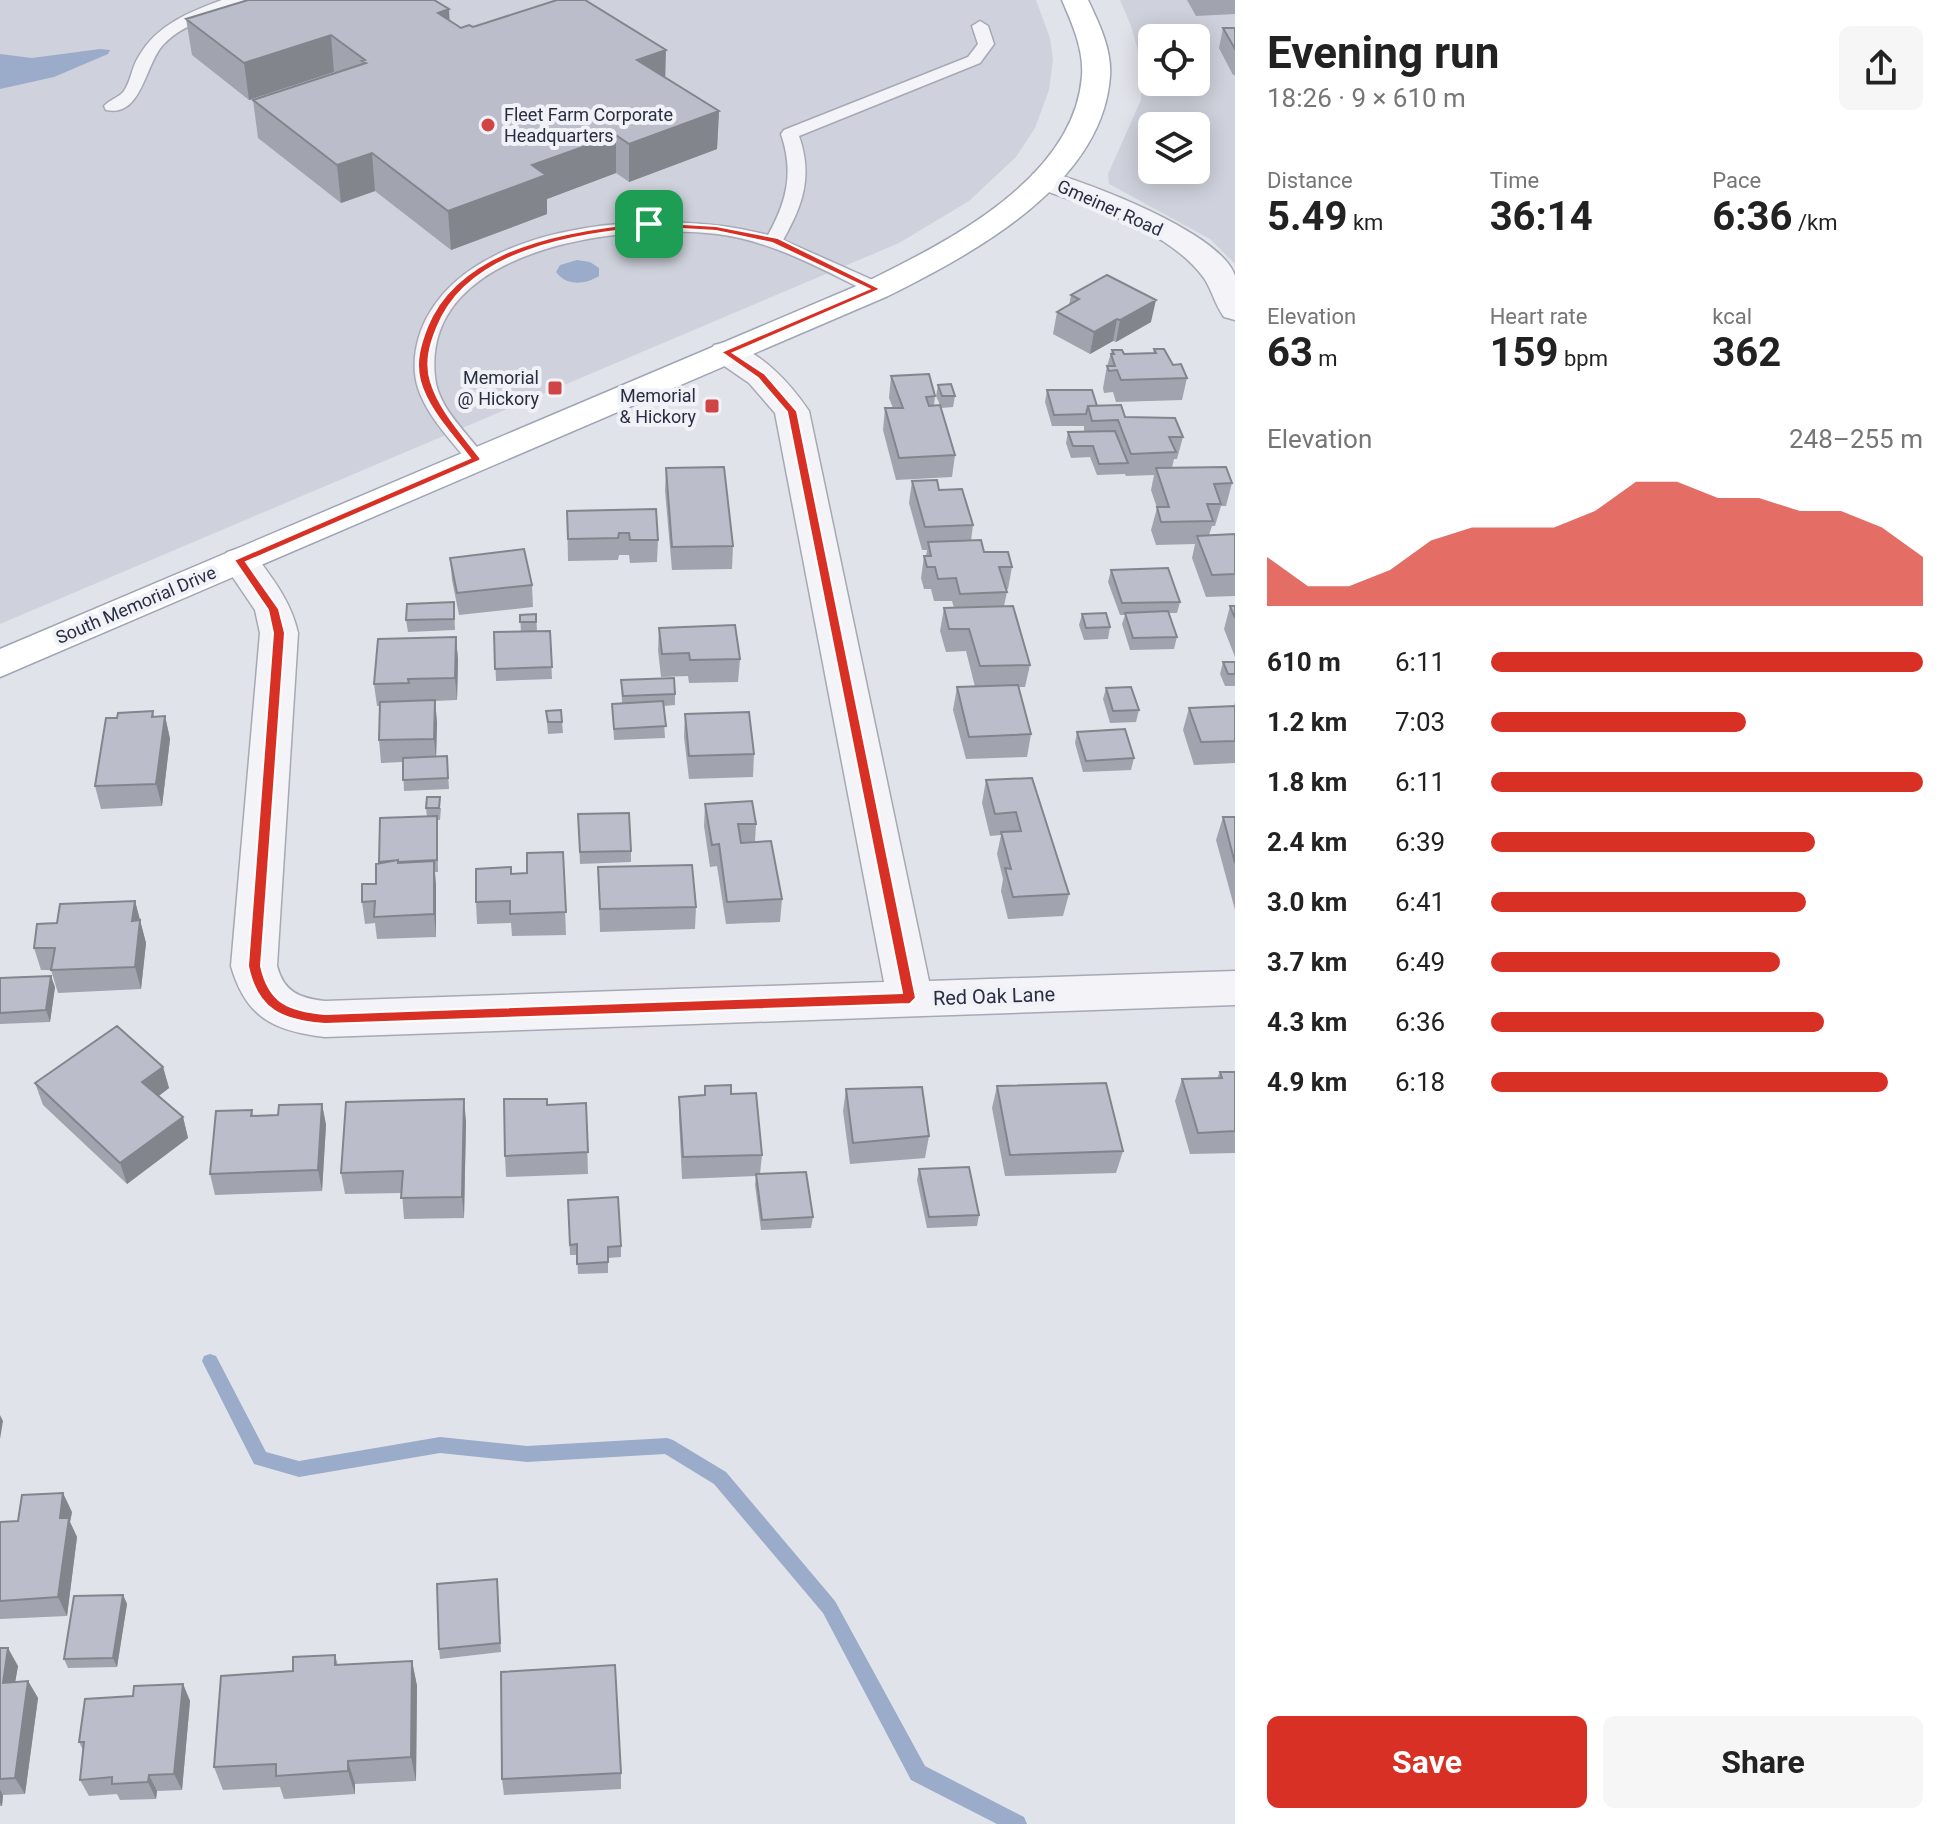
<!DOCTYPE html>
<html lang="en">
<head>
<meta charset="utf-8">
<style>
  :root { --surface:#fff; --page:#f6f6f6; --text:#222; --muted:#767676; --accent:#d93025 }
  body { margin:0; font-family:Roboto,sans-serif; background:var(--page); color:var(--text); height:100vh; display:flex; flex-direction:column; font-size:30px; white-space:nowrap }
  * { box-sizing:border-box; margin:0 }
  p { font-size:26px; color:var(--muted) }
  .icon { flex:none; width:44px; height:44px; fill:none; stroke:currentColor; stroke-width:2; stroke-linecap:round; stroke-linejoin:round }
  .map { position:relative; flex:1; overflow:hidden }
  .side { display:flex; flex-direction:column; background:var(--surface); width:720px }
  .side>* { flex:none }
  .fabs { position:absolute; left:1138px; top:24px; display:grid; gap:16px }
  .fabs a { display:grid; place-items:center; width:72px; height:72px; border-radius:12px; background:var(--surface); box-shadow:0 4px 20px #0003; font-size:40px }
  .pin { position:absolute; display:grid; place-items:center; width:68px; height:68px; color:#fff; margin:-34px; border-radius:16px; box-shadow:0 4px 12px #0006 }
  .round { display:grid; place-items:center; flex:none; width:84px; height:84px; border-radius:12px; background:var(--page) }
  .overview { display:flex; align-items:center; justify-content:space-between; height:136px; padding:0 32px }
  h1 { font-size:44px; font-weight:700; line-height:60px }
  .figures { display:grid; grid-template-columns:repeat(3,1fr); gap:12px; height:136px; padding:8px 32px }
  .figures div { display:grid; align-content:center }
  .figures b { font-size:40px; font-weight:700 }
  .figures small { font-size:22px; font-weight:400 }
  .figures p { font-size:22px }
  .chart { height:224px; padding:16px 32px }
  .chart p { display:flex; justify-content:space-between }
  .chart svg { width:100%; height:144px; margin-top:8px; fill:var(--accent); opacity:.7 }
  .action { display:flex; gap:16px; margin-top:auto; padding:16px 32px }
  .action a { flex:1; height:92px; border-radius:12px; background:var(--accent); color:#fff; font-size:32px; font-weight:700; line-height:92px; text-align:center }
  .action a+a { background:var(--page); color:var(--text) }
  ul { padding:0 32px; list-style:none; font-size:26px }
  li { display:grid; grid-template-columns:128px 96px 1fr; align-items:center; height:60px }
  li i { height:20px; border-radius:10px; background:var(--accent) }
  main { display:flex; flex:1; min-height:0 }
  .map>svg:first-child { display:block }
</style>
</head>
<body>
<main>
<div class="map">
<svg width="1235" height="1824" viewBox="0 0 1235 1824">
  <rect width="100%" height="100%" fill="#e1e3ea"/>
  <!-- built -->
  <path fill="#cfd2dc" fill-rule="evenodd" d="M0 0H1036L1050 38 1053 59 1049 90 1035 128 1016 157 969 201 899 243 0 624Z
    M1120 0H1235V264L1210 239 1109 184 1108 174 1141 100V62L1131 26ZM1152 38H1196V82H1152ZM1152 126H1196V170H1152Z"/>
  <!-- water -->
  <path fill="#9babca" d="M100 49 110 50 108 54 54 77 0 89V54L32 58Z
    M577 260 590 262 599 268V276C585 285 566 286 556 272L560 265Z"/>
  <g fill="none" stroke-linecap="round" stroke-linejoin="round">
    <!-- stream -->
    <path fill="#9babca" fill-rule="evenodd" d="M210 1354 216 1356 266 1452 299 1461 440 1437 527 1446 667 1438 673 1440 726 1472 835 1601 925 1766 1024 1817 1027 1824H997L911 1780 823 1613 714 1484 665 1454 527 1462 440 1453 299 1477 254 1464 202 1361 204 1356Z"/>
    <defs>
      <path id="service" d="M222 0H245C225 18 188 18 163 45 145 64 142 118 106 110L104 106C109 100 120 97 124 91 131 81 132 66 139 56 157 25 189 12 222 0Z
        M980 21 988 26 994 44 980 63 799 136C813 176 803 205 783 240L884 285 886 289 884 293H870C822 269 772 241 717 234 625 223 421 246 435 377 438 409 469 434 486 459L483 463H469C451 440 427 416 418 388 410 363 417 333 430 312 487 217 672 209 768 235 787 201 794 172 781 134L784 130 968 57 978 44 972 26Z"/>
      <path id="minor" d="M1044 171C1086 181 1222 233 1235 276 1235 289 1235 307 1235 320L1224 317C1215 305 1212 290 1204 278 1166 227 1090 208 1033 186L1029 180 1033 174Z
        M726 342C760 350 790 383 809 411L929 981 1235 971V1005L325 1037C274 1031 246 1018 231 966L260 633 255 610 221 560 227 552 240 548 253 552C272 578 291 601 298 633L277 966C284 992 299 998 325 1001L884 982 775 413 749 383 714 359 709 352 714 345Z"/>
      <path id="primary" d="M1062 0H1088C1099 23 1112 50 1110 76 1103 184 974 253 888 296L0 677V649L866 282C947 242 1074 179 1082 76 1084 50 1072 23 1062 0Z"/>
    </defs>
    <!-- service casing -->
    <use href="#service" stroke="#a6a9b4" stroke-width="3"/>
    <!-- minor casing -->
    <use href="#minor" stroke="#a6a9b4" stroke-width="3"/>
    <!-- primary casing -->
    <use href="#primary" stroke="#a0a5b6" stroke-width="3"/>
    <!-- service -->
    <use href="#service" fill="#f4f4f8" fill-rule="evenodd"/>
    <!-- minor -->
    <use href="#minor" fill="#f4f4f8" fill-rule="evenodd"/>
    <!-- primary -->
    <use href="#primary" fill="#fff" fill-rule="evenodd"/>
  </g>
  <!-- wall -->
  <path fill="#a1a3ae" d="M1187 0H1235V14L1196 16Z
    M186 19 449 20 461 28 473 27 666 78 719 111 717 149 629 182 616 173 547 199V214L451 250 375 191 341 203 258 138 253 100 336 73 334 72 249 100 192 55Z
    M1223 28H1235V75H1233L1219 48Z
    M1071 295 1151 322 1116 342 1113 341 1090 354 1053 334 1057 312 1069 305Z
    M1154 349 1187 378 1182 400 1116 402 1113 392 1104 393 1103 388 1107 366 1112 350 1124 354 1153 353Z
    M891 376 935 396 934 406 940 405 936 396 938 385 955 396 953 407 941 408 955 455 952 477 896 480 883 430 885 408H893L889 398Z
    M1047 390 1097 406 1125 417 1183 437 1177 459H1174L1172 468 1232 483 1226 506H1221L1215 526H1212L1209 535 1235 534V596L1206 597 1192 558 1195 544 1156 545 1151 530 1157 508 1151 490 1154 475 1126 476 1125 474 1097 475 1090 457 1071 458 1066 443 1068 432 1084 431V426H1052L1045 402Z
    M666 468 733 546 732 569 672 570 665 491Z
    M912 481 939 490 973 525 971 541 984 552 1012 567 1008 589H1006L1007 592 1004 606 1030 665 1025 687H1018L1031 734 1027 757 966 759 953 710 957 687H975L966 651 946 652 940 631 944 608H954L952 601H934L931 589H924L921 578 924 556H926L927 550H922L909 503Z
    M567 511 658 540 657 562 630 563 629 555H619L618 560 568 561Z
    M450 558 532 585 533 607 459 615 452 580Z
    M1111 570 1180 602 1177 613H1169L1177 637 1174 649 1130 650 1122 624 1125 615H1120L1108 582Z
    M454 602 455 630 408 632 406 620Z
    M1230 606H1235V657L1224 629Z
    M536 614 537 631H550L552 679 496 681 494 632H521L520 615Z
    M1082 614 1110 627 1108 639 1084 640 1079 625Z
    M659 628 740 659 738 682 689 683 688 676 661 677 658 650Z
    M456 637 458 660 457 700 435 701 437 723 436 757 447 756 449 789 404 791 403 762 381 763 379 740V706H377L374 684Z
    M1223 662H1235V686H1225L1220 674Z
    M621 680 675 694V705L663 706 665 738 614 740 612 704 622 703Z
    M1106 688 1139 710 1136 722 1110 723 1103 699Z
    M1235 702V763L1194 765 1183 730 1189 708 1234 706Z
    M153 711 154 717 165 716 170 739 162 806 101 809 95 786 117 718Z
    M546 711 562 722 563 733 548 734Z
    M685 714 754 754 753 777 689 779 684 737Z
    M1077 732 1134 758 1131 770 1083 772 1075 743Z
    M1032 778 1069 894 1063 916 1008 919 1001 891 1003 879 997 854 1001 835 990 836 982 803 986 780Z
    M705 804 756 824 755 842 782 899 780 922 726 924 717 866 710 867 704 826Z
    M426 808H441L440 820H437L438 872H435L436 937 377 939 375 923 365 924 362 902 376 884 379 863 427 817Z
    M578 814 631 851V862L580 864Z
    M1223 817H1235V910L1216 840Z
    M563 852 566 935 512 936 511 923 477 924 476 902 511 874 527 873Z
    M598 867 696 907 695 929 600 932Z
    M135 901 146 943 141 989 58 993 51 970H41L34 948 57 923Z
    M0 978 55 987 50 1022 0 1024Z
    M163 1067 169 1088 159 1096 183 1117 188 1138 127 1184 43 1105 35 1083Z
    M1220 1072H1235V1153L1190 1154 1175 1101 1182 1079 1217 1078Z
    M705 1086 731 1094 762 1155 760 1174 813 1217 811 1228 761 1230 755 1185 756 1176 682 1179 679 1118V1097L704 1095Z
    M997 1086 1123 1151 1116 1173 1005 1176 992 1108Z
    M846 1089 929 1136 925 1158 850 1164 843 1111Z
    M586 1103 588 1174 506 1177 505 1156 547 1105Z
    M322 1104 326 1125 322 1191 215 1195 210 1174 252 1110 253 1116 278 1115Z
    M466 1121 464 1218 404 1219 402 1193 345 1194 341 1173Z
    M919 1169 979 1215 977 1226 927 1228 917 1180Z
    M568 1200 621 1246V1257L608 1258V1273L578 1274 577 1255H570Z
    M72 1512 70 1522 77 1537 67 1616 0 1619V1522L18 1521Z
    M497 1579 501 1652 440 1659 439 1649Z
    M123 1595 127 1604 117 1667 68 1668 64 1659Z
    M0 1648 18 1666 15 1682 28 1681 38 1698 25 1794 3 1795 2 1806H0Z
    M335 1655 338 1665 412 1661 417 1686 416 1781 355 1784V1794L284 1799 280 1787 223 1790 214 1767 293 1671Z
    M183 1684 190 1701 182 1790 157 1791 156 1799 120 1800 117 1794 89 1796 80 1780 83 1750 79 1742 133 1696Z
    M621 1773V1789L504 1795 502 1779Z"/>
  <!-- shaded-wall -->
  <path fill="#83858d" d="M449 9 451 46 438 13Z
    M331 35 334 72 249 100 244 63Z
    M666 50 665 87 637 60Z
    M719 111 717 149 629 182V144Z
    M616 135V173L547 199V214L451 250 448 211 532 165Z
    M372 153 375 191 341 203 337 165Z
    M1156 300 1151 322 1116 342 1120 320Z
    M1117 319 1113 341 1090 354 1094 332Z
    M456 637 458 660 457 700 455 678Z
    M435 700 437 723 436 761 434 739Z
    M165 716 170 739 162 806 156 784Z
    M434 861 436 884V937L434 914Z
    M135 901 146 943 141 989 135 967 132 921Z
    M51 976 55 987 50 1022 46 1010Z
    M163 1067 169 1088 149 1103 142 1082Z
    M464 1099 466 1121 464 1218 462 1197Z
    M322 1104 326 1125 322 1191 318 1170Z
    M183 1117 188 1138 127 1184 120 1163Z
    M0 1415 3 1421 0 1439Z
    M63 1493 72 1512 70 1522 77 1537 67 1616 58 1597 60 1518Z
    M123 1595 127 1604 117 1667 113 1658Z
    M8 1648 18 1666 12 1700 3 1683Z
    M412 1661 417 1686 416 1781 411 1757Z
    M28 1681 38 1698 25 1794 15 1778Z
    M183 1684 190 1701 182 1790 174 1774Z
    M348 1761 355 1784V1794L348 1771Z
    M149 1775 157 1791 156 1799 148 1782Z
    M0 1790 3 1795 2 1806 0 1803Z"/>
  <!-- building -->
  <path fill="#bbbeca" stroke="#83858d" stroke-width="2" d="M248 0H434L449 9 438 13 461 28 469 25 473 27 557 0H585L666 50 637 60 719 111 629 144 616 135 532 165 546 175 448 211 372 153 337 165 253 100 366 63 362 61 365 60 331 35 244 63 186 19Z
    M1223 28H1235V49Z
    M1107 275 1156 300 1120 320 1117 319 1094 332 1057 312 1079 299 1071 295Z
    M1154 349H1164L1173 365 1181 364 1187 378 1121 380 1117 370 1109 371 1107 366H1115L1111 354H1114L1112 350H1122L1124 354 1156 353Z
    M929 374 935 396 926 397 929 406 940 405 955 455 899 458 885 408H903L891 376Z
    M951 384 955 396H942L938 385Z
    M1047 390H1092L1097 406H1088L1086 414 1054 415Z
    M1121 405 1125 417 1175 418 1183 437H1169L1176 452 1131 454 1118 420 1092 421 1088 406Z
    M1115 431 1128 463 1099 464 1093 446H1073L1068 432Z
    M724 467 733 546 672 547 666 468Z
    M1226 467 1232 483 1214 484 1221 504H1207L1213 521 1161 522 1157 507H1169L1156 468Z
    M937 480 939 490 962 489 973 525 925 527 912 481Z
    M656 509 658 540H630L629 533H619L618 538 568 539 567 511Z
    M1235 534V574L1212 575 1197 536Z
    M981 540 984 552H1008L1012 567H999L1007 592 960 594 956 578 938 579 935 567H927L924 556H931L928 542Z
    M524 549 532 585 457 593 450 558Z
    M1168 568 1180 602 1122 603 1111 570Z
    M454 602V619L406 620 407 604Z
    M1013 606 1030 665 980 666 969 629H949L944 608Z
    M1230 606H1235V618Z
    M1168 611 1177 637 1133 638 1125 613Z
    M1106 613 1110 627 1086 628 1082 614Z
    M536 614V622H520V615Z
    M735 625 740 659 690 660 689 653 662 654 659 628Z
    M550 631 552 667 495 669 494 632Z
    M456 637 455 678 408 679 409 683 374 684 378 639Z
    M1223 662H1235V674H1228Z
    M674 678 675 694 623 696 621 680Z
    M1018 685 1031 734 969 737 957 687Z
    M1131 687 1139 710 1113 711 1106 688Z
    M435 700 434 739 379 740 380 702Z
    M663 701 666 726 614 729 612 704Z
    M1235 706V741L1201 742 1189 708Z
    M561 710 562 722H548L546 711Z
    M153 711 152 717 165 716 156 784 95 786 106 718H117L118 713Z
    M749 712 754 754 689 756 685 714Z
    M1125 729 1134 758 1086 761 1077 732Z
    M447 756 448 778 403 780V758Z
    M1032 778 1069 894 1013 897 1005 868 1011 869 1001 832 1021 831 1016 812 995 814 986 780Z
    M427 797H440L439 808H426Z
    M752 801 756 824H738L741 843 771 841 782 899 727 902 719 844 712 845 705 804Z
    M629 813 631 851 580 852 578 814Z
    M437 816V860L398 862V860L379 862 380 818Z
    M1223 817H1235V863Z
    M563 852 566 912 510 914V901L476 902V869L511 867V874L527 873V853Z
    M398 860V863L434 861V914L374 917 375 901 362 902V884H376V864Z
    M692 865 696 907 600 909 598 867Z
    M135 901 132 921 140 920 135 967 51 970 55 948H34L37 924 57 923 60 904Z
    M51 976 46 1010 0 1013V978Z
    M117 1026 163 1067 142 1082 183 1117 120 1163 35 1083Z
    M1220 1072H1235V1131L1198 1133 1182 1079 1222 1078Z
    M1106 1083 1123 1151 1010 1155 997 1086Z
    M731 1085V1094L756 1093 762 1155 683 1157 679 1097 705 1095V1086Z
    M922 1087 929 1136 853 1143 846 1089Z
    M464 1099 462 1197 401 1198 403 1171 341 1173 346 1102Z
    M504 1099H547V1105L586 1103 588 1152 505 1156Z
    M322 1104 318 1170 210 1174 216 1111 252 1110 251 1116 278 1115 279 1105Z
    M969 1167 979 1215 929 1217 919 1169Z
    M806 1172 813 1217 762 1220 756 1174Z
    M618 1197 621 1246 608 1247V1262L577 1264V1244L570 1245 568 1200Z
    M63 1493 60 1518H69L58 1597 0 1601V1522L18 1521 22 1495Z
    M497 1579 500 1643 439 1649 437 1584Z
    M123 1595 113 1658 64 1659 74 1596Z
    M0 1648H8L3 1683 28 1681 15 1778 0 1779Z
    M335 1655V1665L412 1661 411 1757 348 1761V1771L276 1776V1764L214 1767 221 1676 293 1671V1657Z
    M615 1665 621 1773 502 1779 501 1672Z
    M183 1684 174 1774 149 1775 148 1782 112 1784V1777L80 1780 84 1742H79L85 1699 133 1696 134 1686Z"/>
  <!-- route -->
  <path fill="#d93025" stroke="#fff" stroke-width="2" fill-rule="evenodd" d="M649 222 716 226 778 238 881 289 733 353 765 374 797 411 916 998 910 1004 325 1024C282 1021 257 1010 248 966L273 633 268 610 234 560 470 458C452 434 428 410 420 381 415 362 420 345 427 327 460 245 572 230 649 222ZM649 227 716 231 772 243 869 289 721 352 758 378 787 412 902 993 325 1014C289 1011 269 1003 261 966L285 633 279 609 246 562 479 461 481 459C463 435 440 411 431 382 425 363 430 345 437 328 468 249 575 235 649 227Z"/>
  <!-- markers -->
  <g fill="#d04446" stroke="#f0f2f7" stroke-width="3">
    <circle cx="488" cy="125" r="8"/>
    <rect x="547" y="380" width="16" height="16" rx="4"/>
    <rect x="704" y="398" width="16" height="16" rx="4"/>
  </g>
  <g text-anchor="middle" stroke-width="8" stroke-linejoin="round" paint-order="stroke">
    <!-- far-poi labels -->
    <g font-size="18" fill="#292e42" stroke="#f0f2f7" text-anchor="end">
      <text x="504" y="121" text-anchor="start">Fleet Farm Corporate<tspan x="504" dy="21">Headquarters</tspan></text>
      <text x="539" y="384">Memorial<tspan x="539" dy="21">@ Hickory</tspan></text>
      <text x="696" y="402">Memorial<tspan x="696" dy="21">&amp; Hickory</tspan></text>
    </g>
    <!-- far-street labels -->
    <g font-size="18" fill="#292e42" stroke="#f0f2f7">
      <text transform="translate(1110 208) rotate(24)" y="6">Gmeiner Road</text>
      <text transform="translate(136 605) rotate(-23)" y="6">South Memorial Drive</text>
    </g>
    <!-- street labels -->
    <g font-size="20" fill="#292e42" stroke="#f0f2f7">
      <text transform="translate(994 996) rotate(-2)" y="7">Red Oak Lane</text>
    </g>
  </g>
</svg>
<div class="fabs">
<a><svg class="icon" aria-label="locate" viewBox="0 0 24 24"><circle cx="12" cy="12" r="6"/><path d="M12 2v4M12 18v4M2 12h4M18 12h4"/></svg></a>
<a><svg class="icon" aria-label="layers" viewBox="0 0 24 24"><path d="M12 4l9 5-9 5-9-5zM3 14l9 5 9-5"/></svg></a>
</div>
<div class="pin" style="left:649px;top:224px;background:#1e9e55"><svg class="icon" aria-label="arrive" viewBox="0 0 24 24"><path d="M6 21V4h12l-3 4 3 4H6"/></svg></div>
</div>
<section class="side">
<div class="overview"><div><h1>Evening run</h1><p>18:26 · 9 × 610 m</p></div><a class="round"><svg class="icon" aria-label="share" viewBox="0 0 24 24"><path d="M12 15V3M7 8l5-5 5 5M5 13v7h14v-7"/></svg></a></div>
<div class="figures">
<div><p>Distance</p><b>5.49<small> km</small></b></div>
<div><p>Time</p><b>36:14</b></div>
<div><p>Pace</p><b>6:36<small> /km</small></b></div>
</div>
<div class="figures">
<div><p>Elevation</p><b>63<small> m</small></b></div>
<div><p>Heart rate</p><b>159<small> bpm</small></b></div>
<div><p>kcal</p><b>362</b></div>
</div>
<div class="chart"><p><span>Elevation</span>248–255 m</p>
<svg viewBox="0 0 160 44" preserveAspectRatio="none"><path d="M0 44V29L10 38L20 38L30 33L40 24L50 20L60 20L70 20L80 15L90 6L100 6L110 11L120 11L130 15L140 15L150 20L160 29V44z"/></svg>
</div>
<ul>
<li><b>610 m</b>6:11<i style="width:100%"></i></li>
<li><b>1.2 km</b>7:03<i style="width:59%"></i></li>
<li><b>1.8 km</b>6:11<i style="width:100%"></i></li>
<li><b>2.4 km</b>6:39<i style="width:75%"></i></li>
<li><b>3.0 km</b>6:41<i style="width:73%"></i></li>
<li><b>3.7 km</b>6:49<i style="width:67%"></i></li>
<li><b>4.3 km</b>6:36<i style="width:77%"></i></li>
<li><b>4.9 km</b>6:18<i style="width:92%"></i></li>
</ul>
<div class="action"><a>Save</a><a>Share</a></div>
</section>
</main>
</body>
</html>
